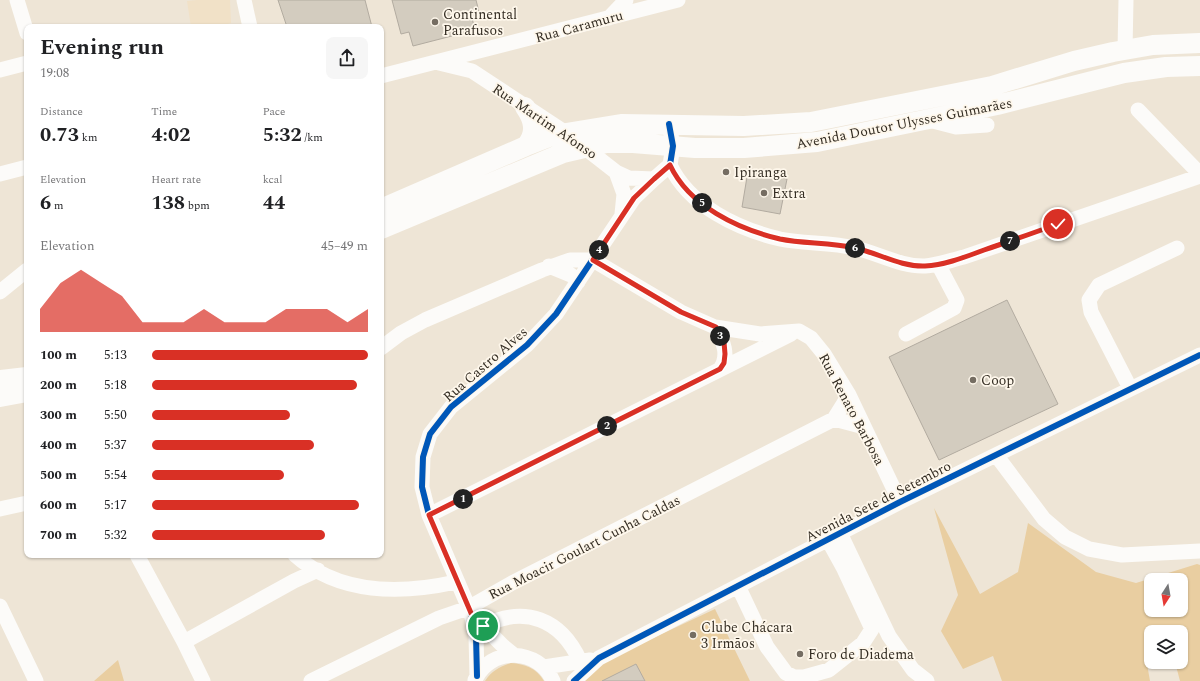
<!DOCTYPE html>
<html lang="en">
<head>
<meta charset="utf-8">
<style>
  :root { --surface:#fff; --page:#f6f6f6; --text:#202124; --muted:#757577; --accent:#d93025 }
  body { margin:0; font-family:Spectral,serif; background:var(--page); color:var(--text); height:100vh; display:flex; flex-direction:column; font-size:15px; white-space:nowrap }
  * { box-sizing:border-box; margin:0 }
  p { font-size:13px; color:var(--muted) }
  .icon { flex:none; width:22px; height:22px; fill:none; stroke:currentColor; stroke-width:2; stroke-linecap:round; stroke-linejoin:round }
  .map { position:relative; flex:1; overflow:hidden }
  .sheet { position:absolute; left:24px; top:24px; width:360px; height:534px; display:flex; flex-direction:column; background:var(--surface); border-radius:8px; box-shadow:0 1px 3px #0004 }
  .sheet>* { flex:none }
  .needle { width:26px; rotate:191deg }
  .buttons { position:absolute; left:1144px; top:573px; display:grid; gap:8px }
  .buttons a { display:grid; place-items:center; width:44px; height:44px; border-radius:8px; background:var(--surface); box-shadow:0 1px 3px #0004; font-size:20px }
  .pin { position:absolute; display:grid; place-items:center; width:34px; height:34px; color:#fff; margin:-17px; border:2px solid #fff; border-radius:50%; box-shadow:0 1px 4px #0007 }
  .km { position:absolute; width:20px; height:20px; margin:-10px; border-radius:50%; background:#222; color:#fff; font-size:11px; line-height:20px; text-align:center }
  .round { display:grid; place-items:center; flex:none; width:42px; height:42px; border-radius:8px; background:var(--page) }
  .head { display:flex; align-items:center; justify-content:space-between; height:68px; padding:0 16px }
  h1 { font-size:22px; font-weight:700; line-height:30px }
  .stats { display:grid; grid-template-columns:repeat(3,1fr); gap:6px; height:68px; padding:4px 16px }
  .stats div { display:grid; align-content:center }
  .stats b { font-size:20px; font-weight:700 }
  .stats small { font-size:11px; font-weight:400 }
  .stats p { font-size:11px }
  .chart { height:112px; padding:8px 16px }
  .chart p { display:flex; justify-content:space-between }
  .chart svg { width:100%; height:72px; margin-top:4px; fill:var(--accent); opacity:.7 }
  ul { padding:0 16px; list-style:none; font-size:13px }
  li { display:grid; grid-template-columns:64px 48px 1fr; align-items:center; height:30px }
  li i { height:10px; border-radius:5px; background:var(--accent) }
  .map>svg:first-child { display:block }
</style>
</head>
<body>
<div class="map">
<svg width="1200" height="681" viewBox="0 0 1200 681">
  <rect width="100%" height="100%" fill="#eee5d6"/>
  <!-- built -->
  <path fill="#f1e1c7" d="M197 0H230L231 23 217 27H191L187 1Z"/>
  <!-- green -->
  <path fill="#e9cea1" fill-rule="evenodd" d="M934 508 980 594 1018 572 1028 523 1096 572 1136 583 1197 564 1200 565V681H1180L1175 662H1181V632H1167L1166 626 1162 632H1151V655L1147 664 1150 681H1002L993 656 963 669 941 631 958 595ZM1151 580H1181V610H1151Z
    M715 609 750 681H581L602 662Z
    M118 660 124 681H94Z
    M511 663C525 664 536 668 544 681H485C492 671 499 667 511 663Z"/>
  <!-- building -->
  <path fill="#d3ccbf" stroke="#b2aba0" d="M278 0H365L372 27H287Z
    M392 0H476L479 12 471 14 475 30 413 46 409 32 401 34Z
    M748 171 787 179 780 214 742 207Z
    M1007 300 1058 404 939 460 889 357Z
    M636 664 645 681H602Z"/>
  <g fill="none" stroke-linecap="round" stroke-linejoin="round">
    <!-- minor -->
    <path stroke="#fcfbf9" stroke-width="15" d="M17 0 27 33
      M244 0 250 27
      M609 18 626 0
      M1125 50 1126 0
      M439 63 472 71 566 133 616 172 629 178 654 179
      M0 70 27 63
      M381 76 678 0
      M1138 110 1200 174
      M929 120 956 127 987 125
      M670 165C689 206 738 229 780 239 804 244 830 242 855 248 878 253 901 267 925 266 938 265 951 260 964 257L1200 176
      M616 172 624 194 622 214
      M0 174 27 167
      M549 266 571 275 578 282
      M0 292 27 270
      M715 327C723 341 730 355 720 369
      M906 334 954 308 957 300 938 264
      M381 348 401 333 425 320 542 270 570 260H593L681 312 715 327 760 334 799 331 811 338 824 354 849 395 900 502
      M1130 388 1091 312 1089 300 1099 285 1177 248
      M834 419 864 427
      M996 455 1044 519 1065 537 1089 549 1122 555 1200 551
      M0 509 27 503
      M429 515 791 334
      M840 533 889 636 913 670 927 681
      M137 555 184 642 203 681
      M295 555C339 595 402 594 456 582
      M738 586 767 647 786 673 794 677H804L829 670 863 643 872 629 844 569 828 540
      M0 606 36 681
      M477 620 503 646 514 655
      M483 626C525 605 561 619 580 661
      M184 642 294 581 318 570
      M544 667 590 660
      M477 676 476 636 471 613 429 515 422 487 423 457 430 434 451 407 527 345 556 314 634 198 654 179 670 165 673 146 669 124
      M475 680C490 646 539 648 553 681
      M311 681 439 618 468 608 512 583 834 419 849 395
      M574 681 599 658 900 502 1200 355"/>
    <!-- major -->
    <path stroke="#fcfbf9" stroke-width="20" d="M525 107C534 120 537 133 526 146
      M381 209 526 146 549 137 566 133 621 124 744 126 811 122 992 86 1074 61 1113 52 1153 45 1200 43
      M381 229 563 153 606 143H633L695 148H744L817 142 997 105 1124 73 1166 67 1200 66
      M0 380 27 377
      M0 397 27 392"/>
    <defs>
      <path id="cycleway" d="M477 676 476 636 471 613 429 515 422 487 423 457 430 434 451 407 527 345 556 314 634 198 654 179 670 165 673 146 669 124
        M574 681 599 658 900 502 1200 355"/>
    </defs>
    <!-- cycleway casing -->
    <use href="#cycleway" stroke="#fef7eb" stroke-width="8"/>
    <!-- cycleway -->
    <use href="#cycleway" stroke="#0057b8" stroke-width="6"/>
  </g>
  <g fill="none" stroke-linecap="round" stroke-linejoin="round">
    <defs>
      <path id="route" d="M483 626 471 613 429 515 720 369 724 363 725 354 724 342 716 327 681 312 593 260 634 198 654 179 670 165C689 206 738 229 780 239 804 244 830 242 855 248 878 253 901 267 925 266 945 265 965 257 984 250 1008 242 1033 233 1058 224"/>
    </defs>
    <!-- route casing -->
    <use href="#route" stroke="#fff" stroke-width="8"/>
    <!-- route -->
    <use href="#route" stroke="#d93025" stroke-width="5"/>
  </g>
  <!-- markers -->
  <g fill="#756d62" stroke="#fef7eb" stroke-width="1.5">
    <circle cx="435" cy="22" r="4"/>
    <circle cx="726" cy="172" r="4"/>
    <circle cx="764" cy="193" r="4"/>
    <circle cx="973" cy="380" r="4"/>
    <circle cx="693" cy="635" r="4"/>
    <circle cx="800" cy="654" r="4"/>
  </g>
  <g text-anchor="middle" stroke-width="3.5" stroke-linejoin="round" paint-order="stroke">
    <!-- poi labels -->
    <g font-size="14" fill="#342d23" stroke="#fef7eb" text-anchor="start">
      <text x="443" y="19">Continental<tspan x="443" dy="16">Parafusos</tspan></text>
      <text x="734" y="177">Ipiranga</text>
      <text x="772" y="198">Extra</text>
      <text x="981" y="385">Coop</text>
      <text x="701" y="632">Clube Chácara<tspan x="701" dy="16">3 Irmãos</tspan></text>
      <text x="808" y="659">Foro de Diadema</text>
    </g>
    <!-- street labels -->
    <g font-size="14" fill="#342d23" stroke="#fef7eb">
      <text transform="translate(579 26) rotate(-15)" y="5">Rua Caramuru</text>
      <text transform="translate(545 121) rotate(34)" y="5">Rua Martim Afonso</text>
      <text transform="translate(904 123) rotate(-11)" y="5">Avenida Doutor Ulysses Guimarães</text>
      <text transform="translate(485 364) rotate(-41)" y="5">Rua Castro Alves</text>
      <text transform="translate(852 409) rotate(62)" y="5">Rua Renato Barbosa</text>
      <text transform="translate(878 501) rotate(-27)" y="5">Avenida Sete de Setembro</text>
      <text transform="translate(584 547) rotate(-27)" y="5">Rua Moacir Goulart Cunha Caldas</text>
    </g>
  </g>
</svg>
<div class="buttons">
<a><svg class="needle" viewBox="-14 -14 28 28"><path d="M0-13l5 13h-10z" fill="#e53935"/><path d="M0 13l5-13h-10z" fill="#757577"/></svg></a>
<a><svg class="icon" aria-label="layers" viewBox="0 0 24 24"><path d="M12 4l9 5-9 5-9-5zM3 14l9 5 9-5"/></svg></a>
</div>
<div class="pin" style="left:483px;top:626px;background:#1e9e55"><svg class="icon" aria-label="arrive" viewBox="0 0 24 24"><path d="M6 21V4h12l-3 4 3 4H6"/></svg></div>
<div class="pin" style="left:1058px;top:224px;background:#d93025"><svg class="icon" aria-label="check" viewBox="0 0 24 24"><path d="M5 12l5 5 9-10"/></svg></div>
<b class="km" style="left:463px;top:499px">1</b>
<b class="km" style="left:607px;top:426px">2</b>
<b class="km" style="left:720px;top:336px">3</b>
<b class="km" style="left:599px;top:250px">4</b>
<b class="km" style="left:702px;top:203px">5</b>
<b class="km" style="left:855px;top:248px">6</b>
<b class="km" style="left:1010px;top:241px">7</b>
<section class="sheet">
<div class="head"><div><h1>Evening run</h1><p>19:08</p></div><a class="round"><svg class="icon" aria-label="share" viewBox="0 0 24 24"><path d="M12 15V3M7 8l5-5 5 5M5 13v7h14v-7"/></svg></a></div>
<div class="stats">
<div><p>Distance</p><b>0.73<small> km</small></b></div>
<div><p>Time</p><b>4:02</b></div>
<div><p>Pace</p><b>5:32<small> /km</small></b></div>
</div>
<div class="stats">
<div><p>Elevation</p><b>6<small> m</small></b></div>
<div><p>Heart rate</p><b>138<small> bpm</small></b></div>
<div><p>kcal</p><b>44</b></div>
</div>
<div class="chart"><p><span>Elevation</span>45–49 m</p>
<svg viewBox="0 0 160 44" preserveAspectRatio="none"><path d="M0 44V30L10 14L20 6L30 14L40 22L50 38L60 38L70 38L80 30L90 38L100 38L110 38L120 30L130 30L140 30L150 38L160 30V44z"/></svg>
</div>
<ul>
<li><b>100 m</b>5:13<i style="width:100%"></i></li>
<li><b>200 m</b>5:18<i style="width:95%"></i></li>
<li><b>300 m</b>5:50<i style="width:64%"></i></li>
<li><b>400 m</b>5:37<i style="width:75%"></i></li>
<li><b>500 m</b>5:54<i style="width:61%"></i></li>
<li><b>600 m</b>5:17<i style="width:96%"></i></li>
<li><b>700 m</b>5:32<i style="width:80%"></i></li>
</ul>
</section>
</div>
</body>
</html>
